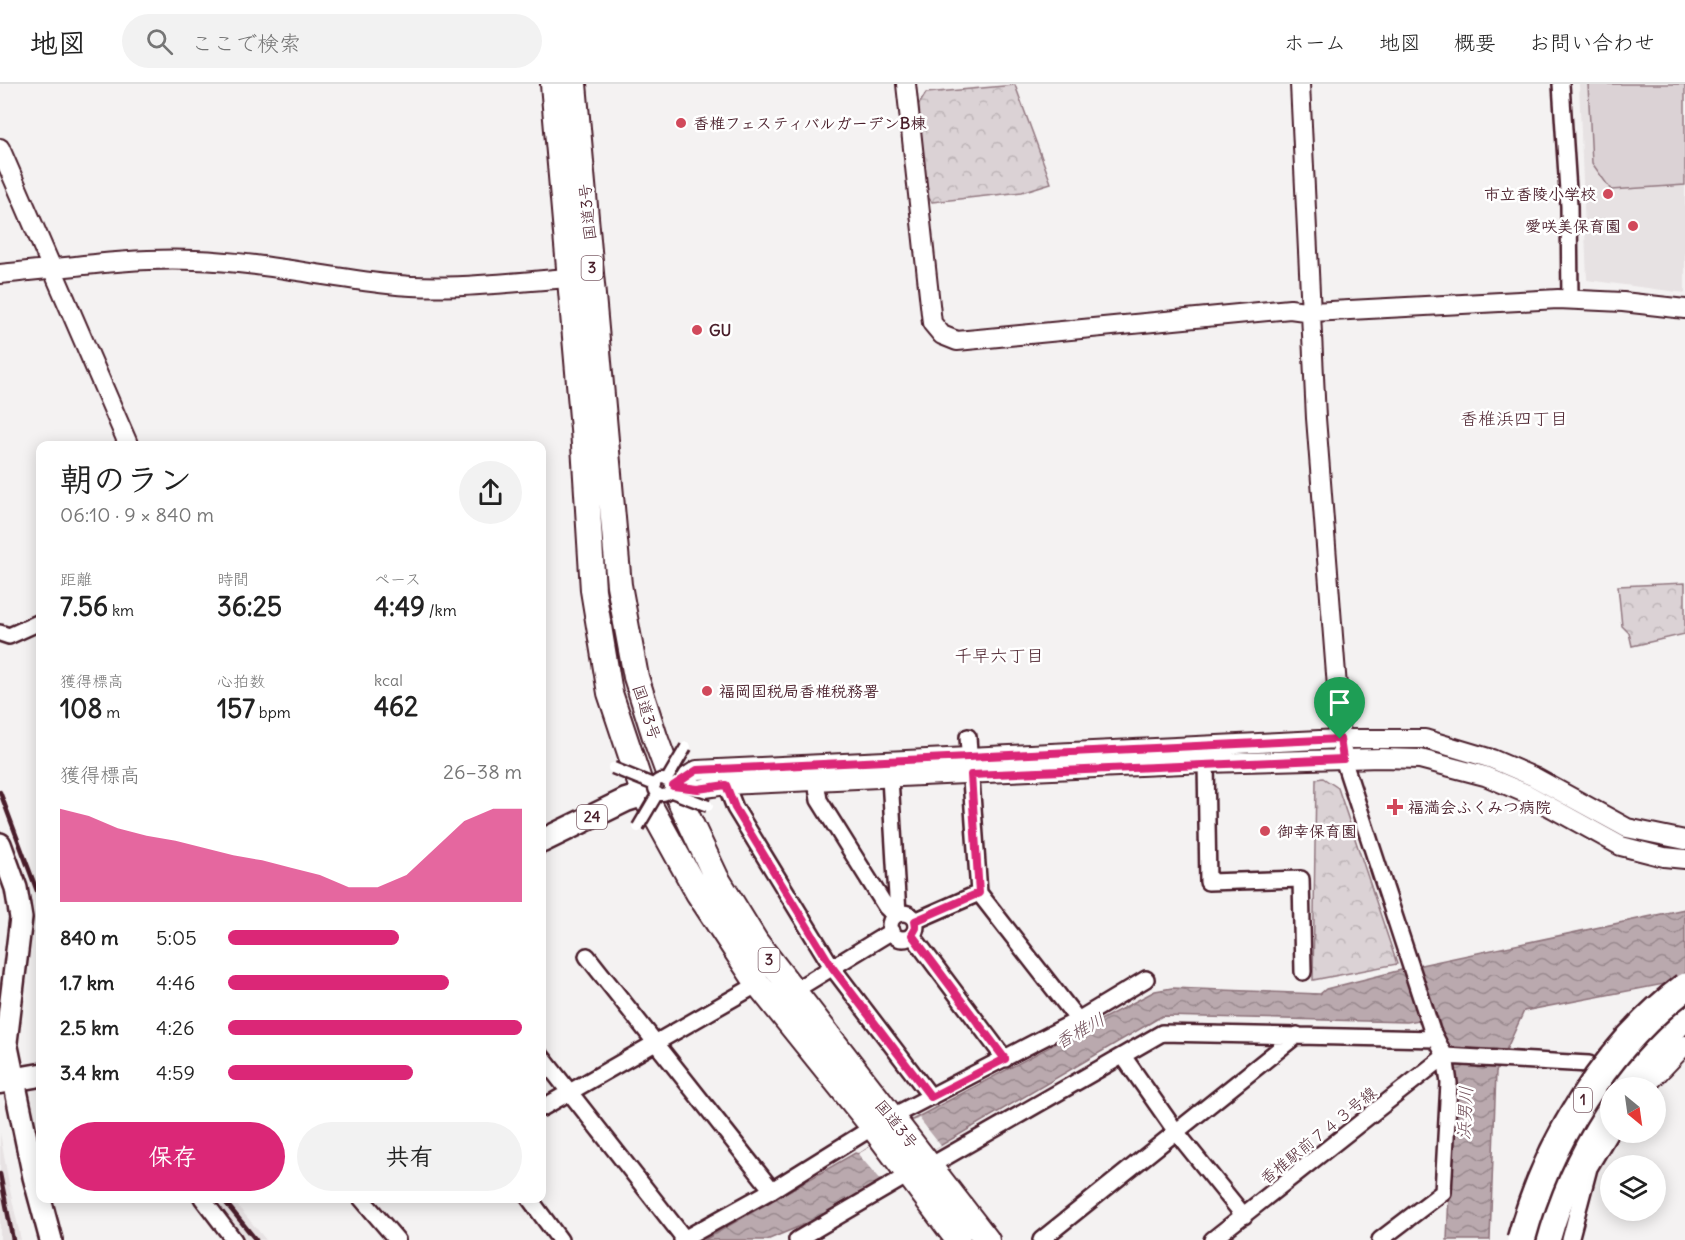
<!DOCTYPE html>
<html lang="ja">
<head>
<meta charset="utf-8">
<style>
  :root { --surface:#fff; --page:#f2f2f2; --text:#222; --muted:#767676; --line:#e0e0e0; --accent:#db2777 }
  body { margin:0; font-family:Delius,"Klee One",sans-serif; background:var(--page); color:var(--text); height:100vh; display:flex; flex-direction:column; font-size:22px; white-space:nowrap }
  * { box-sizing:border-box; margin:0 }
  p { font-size:20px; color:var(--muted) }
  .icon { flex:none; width:33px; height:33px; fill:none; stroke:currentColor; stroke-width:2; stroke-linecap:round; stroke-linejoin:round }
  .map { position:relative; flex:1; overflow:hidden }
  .sheet { position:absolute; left:36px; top:357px; width:510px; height:762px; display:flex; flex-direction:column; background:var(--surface); border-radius:12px; box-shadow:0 3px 15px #0003 }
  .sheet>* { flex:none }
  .needle { width:39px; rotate:151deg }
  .controls { position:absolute; left:1600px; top:993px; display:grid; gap:12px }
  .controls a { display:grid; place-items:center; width:66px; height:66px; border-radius:50%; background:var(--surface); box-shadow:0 3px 15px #0003; font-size:30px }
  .pin { position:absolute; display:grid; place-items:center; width:51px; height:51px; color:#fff; margin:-62px -26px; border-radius:50% 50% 50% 0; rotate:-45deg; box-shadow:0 0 6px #0007 }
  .pin .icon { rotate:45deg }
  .round { display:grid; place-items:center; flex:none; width:63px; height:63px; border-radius:32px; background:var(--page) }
  .headline { display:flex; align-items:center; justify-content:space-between; height:102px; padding:0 24px }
  h1 { font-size:33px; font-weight:700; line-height:45px }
  .metrics { display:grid; grid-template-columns:repeat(3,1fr); gap:9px; height:102px; padding:6px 24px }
  .metrics div { display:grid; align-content:center }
  .metrics b { font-size:26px; font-weight:700 }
  .metrics small { font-size:16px; font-weight:400 }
  .metrics p { font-size:16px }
  .chart { height:168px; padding:12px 24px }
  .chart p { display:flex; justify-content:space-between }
  .chart svg { width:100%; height:108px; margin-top:6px; fill:var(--accent); opacity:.7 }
  .cta { display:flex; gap:12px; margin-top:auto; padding:12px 24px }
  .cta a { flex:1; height:69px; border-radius:36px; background:var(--accent); color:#fff; font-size:24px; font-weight:700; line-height:69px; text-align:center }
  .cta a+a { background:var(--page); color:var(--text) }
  ul { padding:0 24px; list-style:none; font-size:20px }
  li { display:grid; grid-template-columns:96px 72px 1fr; align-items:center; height:45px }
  li i { height:15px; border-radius:8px; background:var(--accent) }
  header { display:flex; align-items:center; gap:36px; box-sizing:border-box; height:84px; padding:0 30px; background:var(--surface); border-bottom:2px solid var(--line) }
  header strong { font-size:28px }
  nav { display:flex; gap:33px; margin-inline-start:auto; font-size:21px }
  .search { width:420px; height:54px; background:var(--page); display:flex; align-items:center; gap:15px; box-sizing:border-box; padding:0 21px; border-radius:33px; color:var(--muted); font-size:22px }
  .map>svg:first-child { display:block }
</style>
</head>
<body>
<header>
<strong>地図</strong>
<div class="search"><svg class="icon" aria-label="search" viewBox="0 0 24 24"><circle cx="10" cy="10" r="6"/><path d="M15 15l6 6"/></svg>ここで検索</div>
<nav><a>ホーム</a><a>地図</a><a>概要</a><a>お問い合わせ</a></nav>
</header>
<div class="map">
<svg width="1685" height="1156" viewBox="0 0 1685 1156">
  <defs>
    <pattern id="park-crowns" width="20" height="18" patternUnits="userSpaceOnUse" patternTransform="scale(1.5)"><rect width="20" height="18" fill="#dbd2d5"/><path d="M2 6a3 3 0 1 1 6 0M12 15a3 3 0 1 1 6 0" fill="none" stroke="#bdb4b7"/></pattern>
    <pattern id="water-waves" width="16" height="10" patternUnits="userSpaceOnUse" patternTransform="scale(1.5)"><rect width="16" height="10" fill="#baa9ae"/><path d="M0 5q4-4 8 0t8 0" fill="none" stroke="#99898e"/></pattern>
  </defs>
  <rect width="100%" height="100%" fill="#f4f2f2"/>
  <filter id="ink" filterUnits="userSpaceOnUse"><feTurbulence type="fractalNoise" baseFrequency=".0167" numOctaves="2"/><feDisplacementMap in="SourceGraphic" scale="12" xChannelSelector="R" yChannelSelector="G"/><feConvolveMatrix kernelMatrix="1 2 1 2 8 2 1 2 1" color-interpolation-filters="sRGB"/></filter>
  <g filter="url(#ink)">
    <!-- built -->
    <path fill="#e7e2e3" d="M1579 0H1685V209L1587 196Z
      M0 1049 10 1106 21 1156H0Z
      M212 1115H232L266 1156H246Z"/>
    <!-- park -->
    <path fill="url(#park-crowns)" stroke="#927880" stroke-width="1.5" d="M1015 1 1051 99 1022 108 932 118 925 110 918 22 926 9Z
      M1685 499V550L1632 562 1629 549 1622 542 1618 502Z
      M1323 694 1338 704 1397 880 1313 896 1316 695Z"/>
    <!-- pitch -->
    <path fill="#dbd2d5" stroke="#927880" stroke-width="1.5" d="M1588 0H1685V101L1611 106 1592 79Z"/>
    <!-- water -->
    <path fill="url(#water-waves)" stroke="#8d727a" stroke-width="1.5" d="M1685 825V896L1524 927 1496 988 1490 1156H1447L1454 993 1438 933 1407 938 1162 932 810 1138 767 1156H704L855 1069 859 1070 912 1036 1155 907 1172 904 1320 910 1326 905 1421 881Z"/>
    <!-- pier -->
    <path fill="#f4f2f2" d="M919 1034 941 1062 881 1097 858 1070Z"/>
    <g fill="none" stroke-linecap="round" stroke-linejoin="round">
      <defs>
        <path id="minor" d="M1561 0 1569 122 1570 215
          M0 549 9 552 40 538
          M968 653 979 809 1078 936
          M1343 675 1432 947 1445 972 1449 999 1443 1108 1380 1156
          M1206 679 1208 798 1301 795 1303 888
          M890 694 898 830
          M816 697 819 716 886 823 895 832
          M726 701 735 724 832 883 931 1013
          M890 842a13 13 0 1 1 26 0a13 13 0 1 1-26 0Z
          M915 837 979 809
          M912 851 1005 975
          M587 872 772 1106
          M792 908 892 847
          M1123 972 1177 1049 1244 1132
          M1445 972 1589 980 1605 993
          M542 973 684 1154
          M542 1024 758 900
          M891 1033 1078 936 1146 895
          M930 1082 1162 949 1436 955
          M202 1114 234 1156
          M361 1114 397 1156
          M529 1114 560 1156
          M682 1156 772 1106 873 1043
          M797 1156 908 1091
          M1041 1156 1297 951
          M1212 1156 1445 972
          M1570 1156 1589 1084 1611 1047"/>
        <path id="tertiary" d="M906 0 932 239 942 251 957 257 1290 225 1312 228 1558 215 1623 218 1685 225
          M1300 0 1316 334 1342 667
          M0 64 129 362
          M0 190C65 184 129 173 195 176 260 178 323 193 388 200 448 207 510 198 570 194
          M673 702 697 686 1340 655H1425L1492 675 1534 693 1627 744 1685 756
          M673 702 698 705 726 701 1206 679 1381 674 1420 675 1485 692 1525 709 1621 762 1664 773 1685 775
          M1644 1004 1685 961"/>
        <path id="secondary" d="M0 760 16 804 21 834 6 958 34 1093 51 1156"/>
        <path id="primary" d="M542 757 626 716 661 705
          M0 998 40 991"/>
        <path id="trunk" d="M553 0 583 345 593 506 610 609 644 711 698 809 758 900 873 1043 958 1156
          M574 0 619 501 636 593 655 653 673 702 716 793 756 858 987 1156"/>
        <path id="motorway" d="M1621 1004 1651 966 1685 932
          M1546 1156C1560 1106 1581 1061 1611 1018"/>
      </defs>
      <!-- minor casing -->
      <use href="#minor" stroke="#4a1f2b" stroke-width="20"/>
      <!-- tertiary casing -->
      <use href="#tertiary" stroke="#4a1f2b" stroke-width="22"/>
      <!-- secondary casing -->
      <use href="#secondary" stroke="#4a1f2b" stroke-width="26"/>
      <!-- primary casing -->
      <use href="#primary" stroke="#4a1f2b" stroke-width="27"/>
      <!-- trunk casing -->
      <use href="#trunk" stroke="#4a1f2b" stroke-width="28"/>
      <!-- motorway casing -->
      <use href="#motorway" stroke="#4a1f2b" stroke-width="32"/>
      <!-- minor -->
      <use href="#minor" stroke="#fff" stroke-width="15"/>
      <!-- tertiary -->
      <use href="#tertiary" stroke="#fff" stroke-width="18"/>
      <!-- secondary -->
      <use href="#secondary" stroke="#fff" stroke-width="21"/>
      <!-- primary -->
      <use href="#primary" stroke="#fff" stroke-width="22"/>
      <!-- trunk -->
      <use href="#trunk" stroke="#fff" stroke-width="24"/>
      <!-- motorway -->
      <use href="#motorway" stroke="#fff" stroke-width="27"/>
      <!-- rail -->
      <path stroke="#4a1f2b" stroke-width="4.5" d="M0 708 40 815
        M0 1090 13 1156
        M222 1114 256 1156"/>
      <defs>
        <path id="pedestrian-bridge" d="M613 684 655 701
          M654 703a8 8 0 1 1 16 0a8 8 0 1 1-16 0Z
          M666 697 686 663
          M669 707 708 722
          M638 743 658 709"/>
        <path id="motorway-bridge" d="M1521 1156C1547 1059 1605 964 1685 903"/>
      </defs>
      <!-- pedestrian-bridge casing -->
      <use href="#pedestrian-bridge" stroke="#4a1f2b" stroke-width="15" stroke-linecap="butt"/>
      <!-- motorway-bridge casing -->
      <use href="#motorway-bridge" stroke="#4a1f2b" stroke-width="32" stroke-linecap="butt"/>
      <!-- pedestrian-bridge -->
      <use href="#pedestrian-bridge" stroke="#fff" stroke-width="10"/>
      <!-- motorway-bridge -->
      <use href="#motorway-bridge" stroke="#fff" stroke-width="27"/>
    </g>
  </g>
  <g fill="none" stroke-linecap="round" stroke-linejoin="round" filter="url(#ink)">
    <defs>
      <path id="route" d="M1340 655 1343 675 971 691 979 809 915 837 916 844 912 851 1005 975 931 1013 832 883 735 724 726 701 698 705 673 702 697 686Z"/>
    </defs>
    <!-- route casing -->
    <use href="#route" stroke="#fff" stroke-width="12"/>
    <!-- route -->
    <use href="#route" stroke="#db2777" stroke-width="8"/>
  </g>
  <!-- markers -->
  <g fill="#d1495b" stroke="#fff" stroke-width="2">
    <circle cx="681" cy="39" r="6"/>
    <circle cx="1608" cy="110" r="6"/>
    <circle cx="1633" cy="142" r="6"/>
    <circle cx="697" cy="246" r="6"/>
    <circle cx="707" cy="607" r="6"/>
    <path d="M1392 714h6v6h6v6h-6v6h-6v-6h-6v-6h6z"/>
    <circle cx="1265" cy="747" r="6"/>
  </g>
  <g text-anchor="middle" stroke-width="5" stroke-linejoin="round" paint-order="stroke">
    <!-- shield labels -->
    <g fill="#fff" stroke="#80626b" stroke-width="1.5">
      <rect x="581.5" y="172" width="21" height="24" rx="4.5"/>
      <rect x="577" y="721" width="30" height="24" rx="4.5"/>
      <rect x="758.5" y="864" width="21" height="24" rx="4.5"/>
      <rect x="1574" y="1004" width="18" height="24" rx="4.5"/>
    </g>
    <g font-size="15" font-weight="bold" fill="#4a1f2b">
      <text x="592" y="189">3</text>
      <text x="592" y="738">24</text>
      <text x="769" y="881">3</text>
      <text x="1583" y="1021">1</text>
    </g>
    <!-- poi labels -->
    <g font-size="16" font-weight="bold" fill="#4a1f2b" stroke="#fff" text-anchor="start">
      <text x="693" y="45">香椎フェスティバルガーデンB棟</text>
      <text x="1596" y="116" text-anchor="end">市立香陵小学校</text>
      <text x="1621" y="148" text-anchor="end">愛咲美保育園</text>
      <text x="709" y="252">GU</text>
      <text x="719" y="613">福岡国税局香椎税務署</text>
      <text x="1408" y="729">福満会ふくみつ病院</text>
      <text x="1277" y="753">御幸保育園</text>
    </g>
    <!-- street labels -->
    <g font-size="16" fill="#4a1f2b" stroke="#fff">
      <text transform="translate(587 128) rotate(-96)" y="6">国道3号</text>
      <text transform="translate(647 628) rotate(72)" y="6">国道3号</text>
      <text transform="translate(897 1040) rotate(51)" y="6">国道3号</text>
      <text transform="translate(1318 1051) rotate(-39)" y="6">香椎駅前７４３号線</text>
    </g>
    <!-- neighbourhood labels -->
    <g font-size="18" fill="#4a1f2b" stroke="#fff">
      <text x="1514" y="341">香椎浜四丁目</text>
      <text x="999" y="578">千早六丁目</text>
    </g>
    <!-- water labels -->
    <g font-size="18" font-style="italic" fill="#714f59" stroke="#fff">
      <text transform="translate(1080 947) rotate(-29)" y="6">香椎川</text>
      <text transform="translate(1465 1029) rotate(-87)" y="6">浜男川</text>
    </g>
  </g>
</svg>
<div class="controls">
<a><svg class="needle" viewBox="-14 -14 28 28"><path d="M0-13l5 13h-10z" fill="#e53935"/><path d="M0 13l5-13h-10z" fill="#767676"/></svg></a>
<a><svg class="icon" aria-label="layers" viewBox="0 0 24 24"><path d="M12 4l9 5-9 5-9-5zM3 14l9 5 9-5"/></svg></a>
</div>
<div class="pin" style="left:1340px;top:655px;background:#1e9e55"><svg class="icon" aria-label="arrive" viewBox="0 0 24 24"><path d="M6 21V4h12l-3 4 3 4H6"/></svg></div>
<section class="sheet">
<div class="headline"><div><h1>朝のラン</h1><p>06:10 · 9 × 840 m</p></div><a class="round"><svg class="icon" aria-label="share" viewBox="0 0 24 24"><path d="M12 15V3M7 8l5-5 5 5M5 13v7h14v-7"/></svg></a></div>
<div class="metrics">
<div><p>距離</p><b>7.56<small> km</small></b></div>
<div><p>時間</p><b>36:25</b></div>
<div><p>ペース</p><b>4:49<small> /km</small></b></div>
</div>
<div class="metrics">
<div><p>獲得標高</p><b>108<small> m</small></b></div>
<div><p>心拍数</p><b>157<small> bpm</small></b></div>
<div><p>kcal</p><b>462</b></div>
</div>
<div class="chart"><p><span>獲得標高</span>26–38 m</p>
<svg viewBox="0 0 160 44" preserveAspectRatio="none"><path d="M0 44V6L10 9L20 14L30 17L40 19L50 22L60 25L70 27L80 30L90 33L100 38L110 38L120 33L130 22L140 11L150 6L160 6V44z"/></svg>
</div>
<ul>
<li><b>840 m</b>5:05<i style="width:58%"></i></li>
<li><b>1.7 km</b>4:46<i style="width:75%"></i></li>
<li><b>2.5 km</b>4:26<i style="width:100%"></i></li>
<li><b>3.4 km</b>4:59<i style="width:63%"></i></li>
</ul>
<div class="cta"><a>保存</a><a>共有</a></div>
</section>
</div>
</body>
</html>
